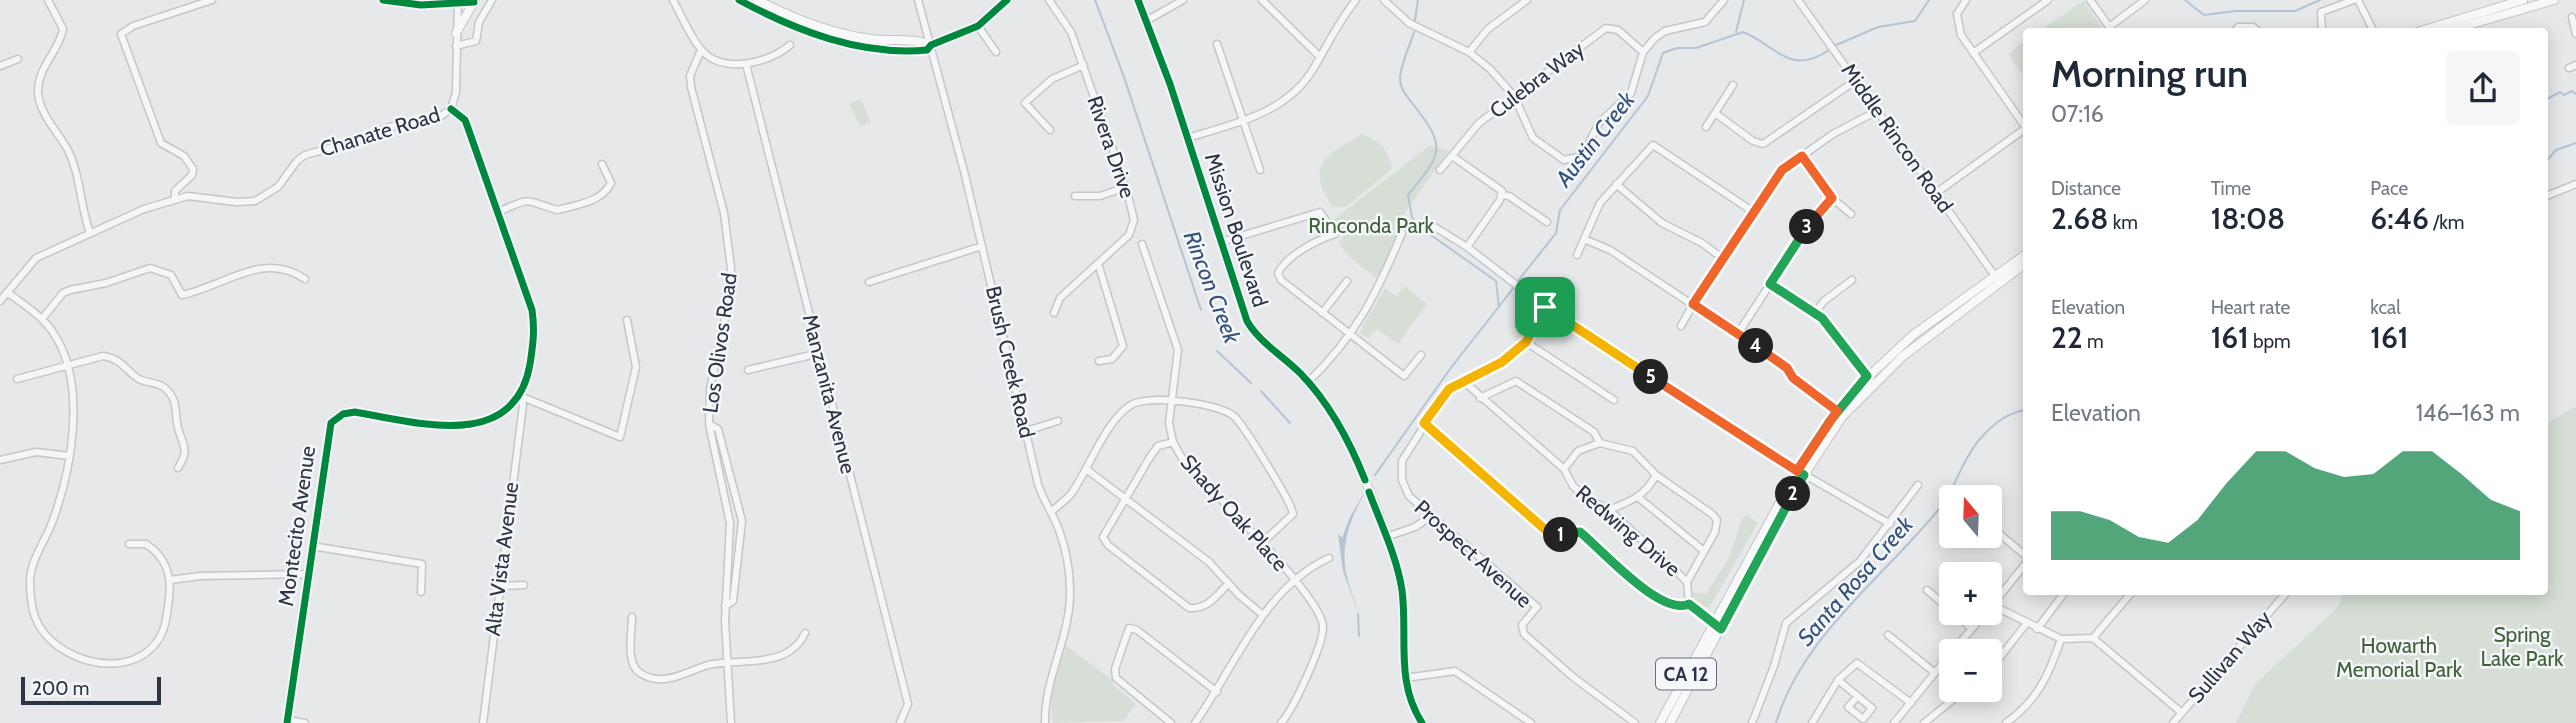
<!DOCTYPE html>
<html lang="en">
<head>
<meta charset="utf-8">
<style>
  :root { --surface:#fff; --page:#f6f6f7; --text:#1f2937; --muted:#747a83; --accent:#0b8043 }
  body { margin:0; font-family:Cabin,sans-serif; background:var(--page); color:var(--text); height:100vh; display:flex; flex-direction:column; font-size:26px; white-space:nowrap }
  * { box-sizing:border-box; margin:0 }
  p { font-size:23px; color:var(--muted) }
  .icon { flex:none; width:38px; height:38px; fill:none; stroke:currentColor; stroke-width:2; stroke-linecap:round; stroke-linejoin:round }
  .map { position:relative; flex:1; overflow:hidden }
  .sheet { position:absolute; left:2023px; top:28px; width:525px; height:567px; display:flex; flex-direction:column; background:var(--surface); border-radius:7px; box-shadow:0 4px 18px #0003 }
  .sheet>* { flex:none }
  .needle { width:46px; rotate:341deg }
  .buttons { position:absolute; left:1939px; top:485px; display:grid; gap:14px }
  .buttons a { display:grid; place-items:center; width:63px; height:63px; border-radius:7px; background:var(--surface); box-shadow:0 4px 18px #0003; font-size:35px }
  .scale { position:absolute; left:21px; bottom:18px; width:140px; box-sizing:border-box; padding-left:7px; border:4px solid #2b3445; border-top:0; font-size:19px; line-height:24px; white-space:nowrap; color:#2b3445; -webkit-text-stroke:5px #f4f6f9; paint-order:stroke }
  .pin { position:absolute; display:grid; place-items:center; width:60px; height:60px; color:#fff; margin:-30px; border-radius:14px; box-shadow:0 4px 10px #0006 }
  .km { position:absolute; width:35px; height:35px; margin:-18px; border-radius:50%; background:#222; color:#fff; font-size:19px; line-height:35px; text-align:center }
  .round { display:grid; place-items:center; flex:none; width:74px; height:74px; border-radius:7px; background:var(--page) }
  .headline { display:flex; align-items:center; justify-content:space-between; height:119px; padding:0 28px }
  h1 { font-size:38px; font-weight:600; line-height:52px }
  .figures { display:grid; grid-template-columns:repeat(3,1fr); gap:10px; height:119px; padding:7px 28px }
  .figures div { display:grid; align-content:center }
  .figures b { font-size:30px; font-weight:600 }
  .figures small { font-size:19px; font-weight:400 }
  .figures p { font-size:19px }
  .chart { height:196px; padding:14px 28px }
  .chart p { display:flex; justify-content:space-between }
  .chart svg { width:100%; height:126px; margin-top:7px; fill:var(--accent); opacity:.7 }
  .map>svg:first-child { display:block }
</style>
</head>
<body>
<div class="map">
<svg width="2576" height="723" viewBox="0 0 2576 723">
  <rect width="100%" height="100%" fill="#e6e8ea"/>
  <!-- green -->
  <path fill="#d6ded6" d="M2083 1 2105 31H2039Z
    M2026 40V80L2008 54Z
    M861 99 871 122 860 126 849 104Z
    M1362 134C1379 141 1390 150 1392 169L1346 207H1333C1304 166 1326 155 1362 134Z
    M1429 146 1449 150 1406 211 1379 279C1363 269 1350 259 1339 243L1345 235 1333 220Z
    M1405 286 1427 304 1398 344 1377 329 1368 338 1359 333 1385 288 1396 296Z
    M2576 406V723H2236L2255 684 2338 607 2344 592H2544L2545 425Z
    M1747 515 1758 523 1709 608 1697 604 1692 592 1706 594 1729 558 1742 519Z
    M1066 646 1110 678 1114 686 1136 704 1123 721 1053 723C1047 698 1059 669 1066 646Z"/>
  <!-- water -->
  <path fill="#b4c4d5" d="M1375 475C1357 506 1339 536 1346 573 1349 587 1355 601 1359 615L1343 571 1338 534 1342 538 1350 517Z"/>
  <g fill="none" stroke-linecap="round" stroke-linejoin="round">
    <!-- stream -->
    <path stroke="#b4c4d5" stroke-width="2" d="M1095 0 1124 77 1201 310
      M2185 0 2204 15 2235 11H2295L2320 0
      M1415 20 1418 0
      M1414 32C1410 46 1400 65 1400 79 1400 89 1407 96 1412 103 1448 148 1442 153 1408 195L1412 217 1418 226 1496 281 1499 307
      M1736 32 1744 0
      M1834 46 1878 27 1915 21 1929 0
      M2547 99 2560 92 2564 95 2572 91 2576 94
      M2544 164 2556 150 2576 143
      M1518 281 1556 233 1560 210 1648 96 1663 53 1677 48H1696L1743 32C1776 45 1790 77 1829 50
      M1217 351 1251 383
      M1261 391 1290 423
      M1375 475 1450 369 1515 286
      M1358 614 1359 636
      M1776 723C1802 636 1883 578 1939 509 1955 489 1962 460 1979 440 1991 426 2008 412 2026 410"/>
    <defs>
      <path id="minor" d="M48 0 63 29C59 52 37 67 38 93 40 115 58 132 68 150 81 177 80 206 90 233
        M673 0C681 15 689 34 700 48 720 75 768 64 790 45
        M918 0 965 175 1038 484C1043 501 1055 516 1060 533 1066 550 1070 573 1070 591 1071 636 1044 678 1045 723
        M1049 0 1071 32 1126 187 1134 220 1129 235 1060 298 1054 313
        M1262 0 1320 57
        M1384 0 1409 23 1469 52 1490 69 1514 96 1533 138 1564 160 1582 156 1599 123 1631 93 1643 52 1655 38 1665 31 1705 22 1724 0
        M1798 0 1995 276
        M2090 0 2113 32
        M2358 0 2374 32
        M2572 17 2576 34
        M1146 21 1183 0
        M978 26 996 52
        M2109 27 2145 0
        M2234 32 2238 27H2253L2259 32
        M2322 32 2321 12 2354 0
        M1217 44 1260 170
        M456 46 476 41 479 22 492 0
        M701 50 690 76 691 87 724 213 731 268 727 309 710 389 709 424 730 523 725 621 731 723
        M1469 52 1488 29 1527 0
        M1973 53 2048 0
        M746 64 904 688 908 704 900 723
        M0 66 18 59
        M2569 68 2576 65
        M1715 113 1753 141 1763 144 1855 81
        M1706 127 1733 85
        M1050 130 1025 103 1052 79 1084 65
        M1187 138C1231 125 1283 114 1310 74 1326 49 1337 23 1356 0
        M1452 156 1502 191 1500 200 1467 247
        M1802 156 1832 198 1851 214
        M1440 170 1479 123 1606 28 1618 30 1643 52
        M1616 184 1662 223 1702 243 1722 258
        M1936 193 2026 128 1961 35 1957 14 1966 0
        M1502 195 1509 196 1547 222
        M1075 196H1100L1126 187
        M2544 197 2576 184
        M175 198V191L192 175 193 169 184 156 161 143 121 34 133 26 212 0
        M498 212C534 196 522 200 557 210 577 205 602 202 611 183L602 164
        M1433 226 1467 247 1545 307 1750 443 1890 524
        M1584 239 1610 250 1788 368 1793 378 1837 411
        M1221 242 1320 212 1335 234C1317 240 1287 255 1278 273L1281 280 1404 376 1421 355
        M1142 244 1178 350 1169 423 1173 442 1183 460C1210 490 1320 594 1323 626 1324 644 1293 710 1281 723
        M1577 255 1600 203 1653 145 1752 211
        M1098 263 1123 346 1112 359 1099 361
        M869 282 982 246
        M1770 284 1822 318 1867 376
        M7 292C24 305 43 316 54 334 87 384 72 468 53 520 46 540 31 559 30 580 30 591 31 606 35 617 52 663 135 685 161 635 167 624 167 611 169 599 172 575 166 557 146 544H129
        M0 301 36 258 144 209 188 196 236 202 255 201 278 187 297 161 305 155 358 140 390 127 441 116 451 109 456 92 458 0
        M1545 307 1526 342 1512 355 1462 380 1438 404 1402 461V480L1409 496 1537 607 1522 625 1524 634 1573 677 1635 723
        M1322 313 1347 281
        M1815 313 1824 301 1852 280
        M42 319 63 293 70 290 106 283 150 268 171 275 182 295C225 286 263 250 305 279
        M1681 326 1707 279 1782 170 1833 134 1877 111
        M1737 335 1814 217 1832 198
        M1526 342 1614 400
        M748 370 820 353
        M17 379 103 356C121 358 126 371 139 379 147 383 157 382 165 388 179 401 174 411 178 428 183 446 190 449 178 468
        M1462 380 1564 469 1573 486 1585 497 1609 510 1677 572 1687 582 1689 604
        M1308 382C1356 336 1377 293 1402 233
        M520 396 620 437 636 367 627 320
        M1480 398 1516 381 1594 432 1600 443 1633 451 1656 475 1712 514 1717 520 1715 532 1687 582
        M1424 423 1549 533 1559 536 1580 532C1601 550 1662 617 1689 604L1713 625
        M709 424 718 429 742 521 733 601 725 606
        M1026 431 1058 421
        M1173 442 1158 446 1150 457 1103 537 1108 545 1189 608C1208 609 1215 597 1228 584
        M0 460 36 452 70 456
        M1086 469 1209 562 1239 595 1263 615
        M1564 469 1578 451 1600 443
        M1639 498 1704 551
        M1609 510C1631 501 1645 496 1656 475
        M1051 512C1057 506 1065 501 1071 494 1089 469 1105 421 1131 405 1148 394 1220 403 1235 417 1245 428 1292 502 1293 514L1261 544
        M1990 526 2026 556
        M1386 537 1415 527 1431 516
        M312 546 422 564 421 592
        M170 580 200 576 308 574
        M500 586 524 585
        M1927 590 1951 611
        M1992 605 2061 639 2093 638 2182 713
        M1990 608 2026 563
        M1954 612 1972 629
        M632 617C632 633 625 663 640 673 666 690 692 667 713 664 744 659 789 668 805 633
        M2037 629 2065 592
        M1888 635 1935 673
        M2093 638 2132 592
        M1953 651 1986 612
        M1990 670 2026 624
        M1405 678 1455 671 1531 723
        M1838 680 1872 708 1863 719 1848 707 1858 696
        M287 720 305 723
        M287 723 331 423 343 414 355 412C418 423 515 452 530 364 533 345 535 329 532 310L468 128 465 120 451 109
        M483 723 523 405 520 396
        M1171 723 1116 678 1115 669 1129 628 1137 630 1217 692
        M1195 723C1235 667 1263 588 1329 558
        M1752 723 1774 666 1786 623 1860 561 1918 485
        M1812 723 1838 680 1857 663 1911 703
        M1894 723 1951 653
        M1924 723 1965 690
        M2006 723C2037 701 2049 675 2061 639
        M2173 723 2287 592"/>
      <path id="major" d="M383 0 421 5 474 2
        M739 0C797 31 860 56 927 50L931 45 978 26 1007 0
        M757 0C792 18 833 34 871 39 890 42 913 37 931 45
        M1138 0 1170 84 1247 321C1258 339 1277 351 1292 366 1320 392 1343 426 1358 462 1373 501 1392 542 1400 583 1411 632 1392 676 1422 723
        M2417 32 2523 0
        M2444 32 2554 0
        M456 33 475 0
        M1660 723 1797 471 1854 390 1913 335 2026 254
        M1670 723 1766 542 1804 475 1842 417 1903 356 2026 263"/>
    </defs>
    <!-- minor casing -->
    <use href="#minor" stroke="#c4c6c8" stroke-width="9"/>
    <!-- major casing -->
    <use href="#major" stroke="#c2c5c8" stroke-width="10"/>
    <!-- minor -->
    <use href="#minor" stroke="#f5f6f7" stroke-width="6"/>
    <!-- major -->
    <use href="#major" stroke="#f8f8f8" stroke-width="8"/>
    <defs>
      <path id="cycleway" d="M383 0 421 5 474 2
        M739 0C797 31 860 56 927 50L931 45 978 26 1007 0
        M1138 0 1170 84 1247 321C1259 342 1283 356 1301 374 1330 404 1350 442 1365 480
        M1369 492C1381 524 1397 557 1402 590 1408 637 1395 681 1422 723
        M287 723 331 423 343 414 355 412C418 423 515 452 530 364 533 345 535 329 532 310L468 128 465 120 451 109"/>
    </defs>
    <!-- cycleway casing -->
    <use href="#cycleway" stroke="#f4f6f9" stroke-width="11"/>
    <!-- cycleway -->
    <use href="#cycleway" stroke="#00873e" stroke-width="7"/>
  </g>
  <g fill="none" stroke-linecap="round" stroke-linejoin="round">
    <defs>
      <path id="split-1" d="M1545 307 1526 342 1502 362 1449 389 1424 423 1549 533 1561 535"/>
      <path id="split-2" d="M1561 535 1580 532C1602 550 1661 617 1689 604L1721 629 1793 494"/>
      <path id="split-3" d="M1793 494 1804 475 1797 471 1830 421 1867 376 1822 318 1770 284 1807 227"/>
      <path id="split-4" d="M1756 346 1693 304 1782 170 1802 156 1832 198 1807 227"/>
      <path id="split-5" d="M1651 377 1797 471 1837 411 1793 378 1787 368 1756 346"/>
      <path id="split-6" d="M1545 307 1651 377"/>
    </defs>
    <!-- split-1 casing -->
    <use href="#split-1" stroke="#fff" stroke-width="14"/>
    <!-- split-2 casing -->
    <use href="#split-2" stroke="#fff" stroke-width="14"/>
    <!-- split-3 casing -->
    <use href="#split-3" stroke="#fff" stroke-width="14"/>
    <!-- split-4 casing -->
    <use href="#split-4" stroke="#fff" stroke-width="14"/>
    <!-- split-5 casing -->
    <use href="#split-5" stroke="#fff" stroke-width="14"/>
    <!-- split-6 casing -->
    <use href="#split-6" stroke="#fff" stroke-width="14"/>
    <!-- split-1 -->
    <use href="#split-1" stroke="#f5b400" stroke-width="9"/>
    <!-- split-2 -->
    <use href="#split-2" stroke="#22a559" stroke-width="9"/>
    <!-- split-3 -->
    <use href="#split-3" stroke="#22a559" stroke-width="9"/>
    <!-- split-4 -->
    <use href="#split-4" stroke="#f0652b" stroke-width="9"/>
    <!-- split-5 -->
    <use href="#split-5" stroke="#f0652b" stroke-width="9"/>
    <!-- split-6 -->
    <use href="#split-6" stroke="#f5b400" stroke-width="9"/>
  </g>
  <g text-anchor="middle" stroke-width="5" stroke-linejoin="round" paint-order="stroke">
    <!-- shield labels -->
    <rect fill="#f4f6f9" stroke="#676e7b" stroke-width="2" x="1656" y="658.5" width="60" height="31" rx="5"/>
    <g font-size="19" font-weight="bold" fill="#2b3445">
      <text x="1686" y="681">CA 12</text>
    </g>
    <!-- street labels -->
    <g font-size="21" fill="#2b3445" stroke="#f4f6f9">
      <text transform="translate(1537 80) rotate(-37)" y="7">Culebra Way</text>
      <text transform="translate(380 132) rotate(-17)" y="7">Chanate Road</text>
      <text transform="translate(1897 138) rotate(55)" y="7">Middle Rincon Road</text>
      <text transform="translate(1111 147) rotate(71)" y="7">Rivera Drive</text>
      <text transform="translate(1236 230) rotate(72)" y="7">Mission Boulevard</text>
      <text transform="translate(720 343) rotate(-82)" y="7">Los Olivos Road</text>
      <text transform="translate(1010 362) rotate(77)" y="7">Brush Creek Road</text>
      <text transform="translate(829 394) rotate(76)" y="7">Manzanita Avenue</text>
      <text transform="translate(1234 513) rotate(48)" y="7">Shady Oak Place</text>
      <text transform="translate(297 526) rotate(-82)" y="7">Montecito Avenue</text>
      <text transform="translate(1628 531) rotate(40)" y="7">Redwing Drive</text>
      <text transform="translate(1473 554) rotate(42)" y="7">Prospect Avenue</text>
      <text transform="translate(502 559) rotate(-83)" y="7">Alta Vista Avenue</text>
      <text transform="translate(2230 657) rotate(-49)" y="7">Sullivan Way</text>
    </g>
    <!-- park labels -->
    <g font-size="21" fill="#3f6138" stroke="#f4f6f9">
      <text x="1371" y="233">Rinconda Park</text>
      <text x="2522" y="642">Spring<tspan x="2522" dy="24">Lake Park</tspan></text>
      <text x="2399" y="653">Howarth<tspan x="2399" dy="24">Memorial Park</tspan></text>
    </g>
    <!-- water labels -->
    <g font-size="23" font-style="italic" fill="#34527a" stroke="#f4f6f9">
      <text transform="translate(1595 139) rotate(-52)" y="8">Austin Creek</text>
      <text transform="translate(1212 287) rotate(69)" y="8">Rincon Creek</text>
      <text transform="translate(1855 581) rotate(-49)" y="8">Santa Rosa Creek</text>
    </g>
  </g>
</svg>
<div class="buttons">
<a><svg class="needle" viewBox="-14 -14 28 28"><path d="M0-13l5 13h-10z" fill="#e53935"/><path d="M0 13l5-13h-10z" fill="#747a83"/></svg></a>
<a>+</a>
<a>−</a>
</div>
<div class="scale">200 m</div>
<div class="pin" style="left:1545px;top:307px;background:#1e9e55"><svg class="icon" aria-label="arrive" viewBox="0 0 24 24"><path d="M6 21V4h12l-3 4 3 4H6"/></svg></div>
<b class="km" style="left:1561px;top:535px">1</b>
<b class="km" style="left:1793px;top:494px">2</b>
<b class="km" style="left:1807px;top:227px">3</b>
<b class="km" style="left:1756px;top:346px">4</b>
<b class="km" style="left:1651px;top:377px">5</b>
<section class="sheet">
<div class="headline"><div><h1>Morning run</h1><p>07:16</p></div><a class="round"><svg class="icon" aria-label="share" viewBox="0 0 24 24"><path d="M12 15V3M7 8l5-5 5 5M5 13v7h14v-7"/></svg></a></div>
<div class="figures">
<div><p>Distance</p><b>2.68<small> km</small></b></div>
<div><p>Time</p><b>18:08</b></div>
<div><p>Pace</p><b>6:46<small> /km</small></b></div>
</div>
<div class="figures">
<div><p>Elevation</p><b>22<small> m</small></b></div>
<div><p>Heart rate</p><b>161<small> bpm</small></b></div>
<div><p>kcal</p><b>161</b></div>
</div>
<div class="chart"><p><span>Elevation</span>146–163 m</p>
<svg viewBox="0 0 160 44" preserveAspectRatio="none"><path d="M0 44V27L10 27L20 30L30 36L40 38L50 30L60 17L70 6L80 6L90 12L100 15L110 14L120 6L130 6L140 14L150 23L160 27V44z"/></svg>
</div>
</section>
</div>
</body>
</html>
